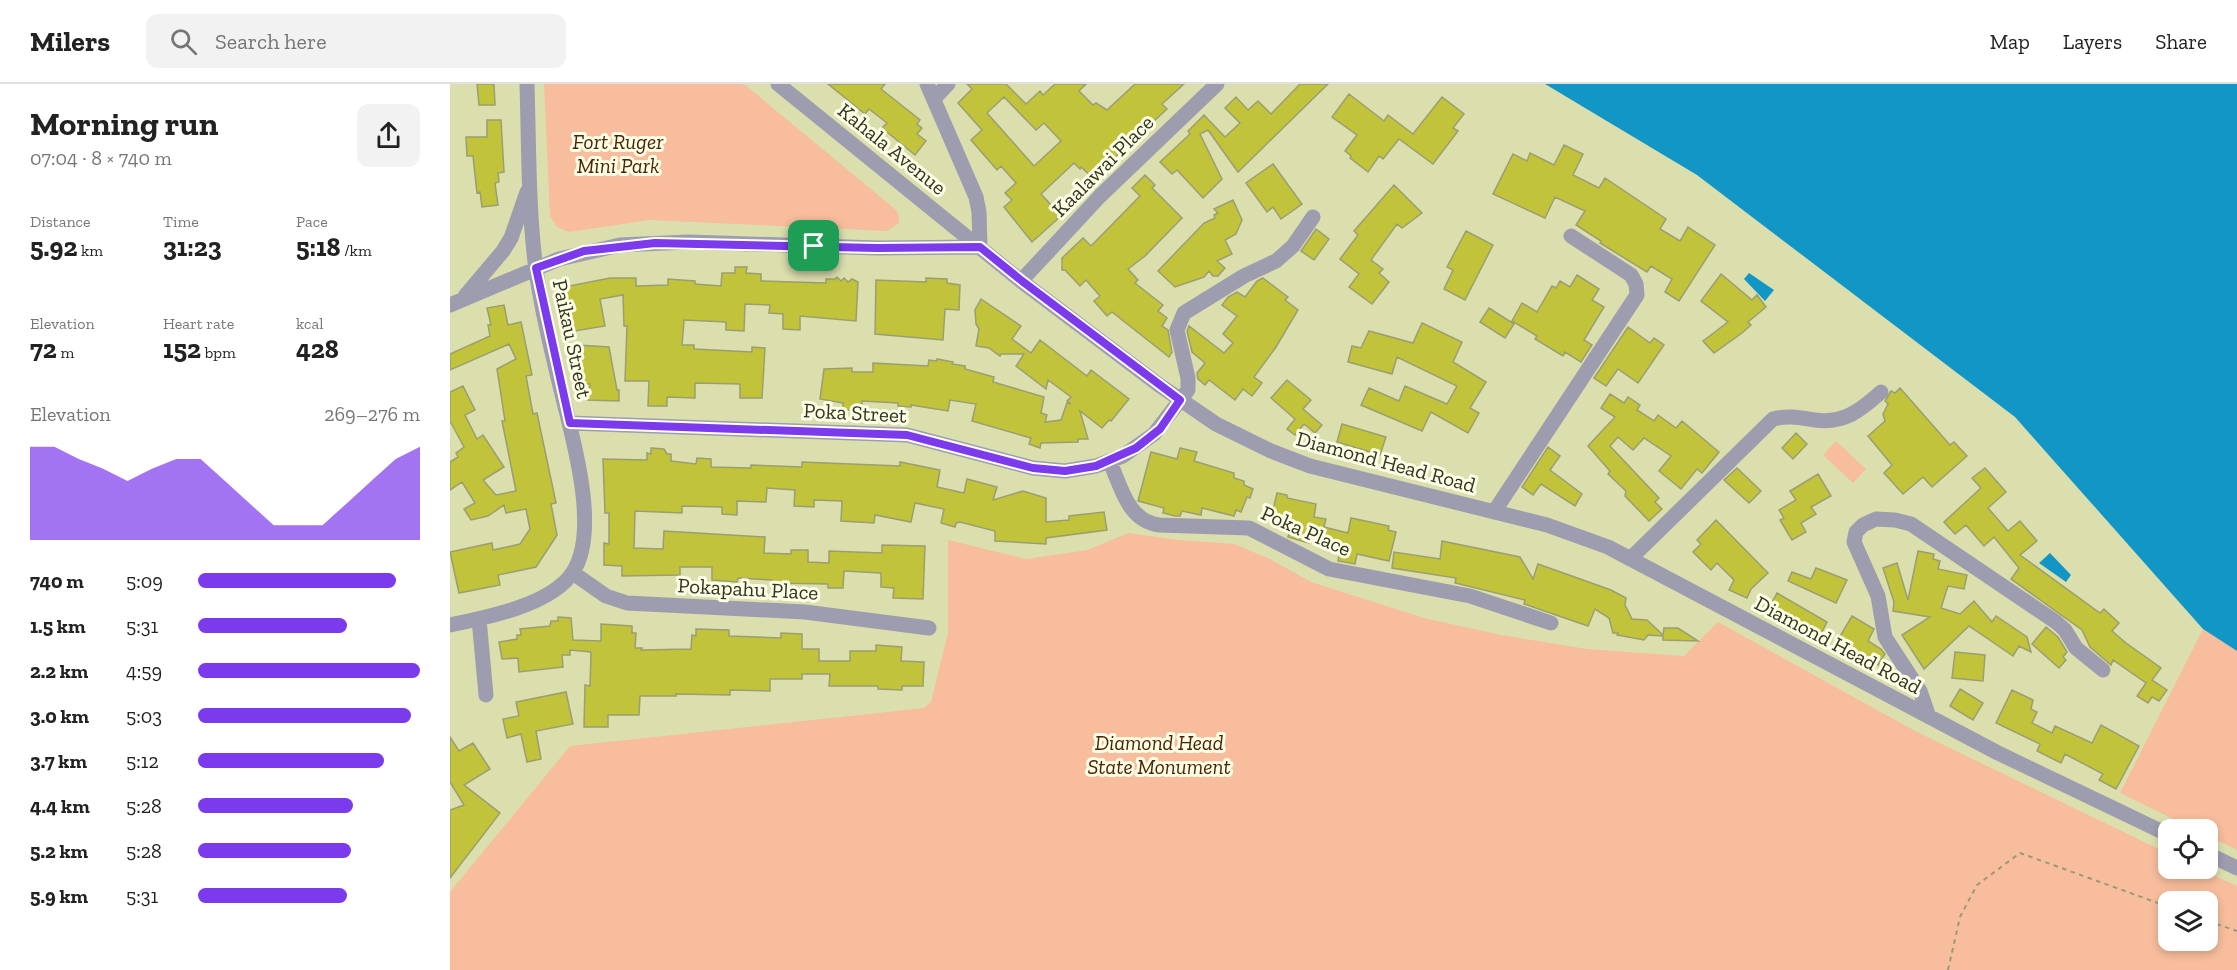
<!DOCTYPE html>
<html lang="en">
<head>
<meta charset="utf-8">
<style>
  :root { --surface:#fff; --page:#f2f2f2; --text:#222; --muted:#767676; --line:#e0e0e0; --accent:#7c3aed }
  body { margin:0; font-family:"Zilla Slab",serif; background:var(--page); color:var(--text); height:100vh; display:flex; flex-direction:column; font-size:22px; white-space:nowrap }
  * { box-sizing:border-box; margin:0 }
  p { font-size:20px; color:var(--muted) }
  .icon { flex:none; width:33px; height:33px; fill:none; stroke:currentColor; stroke-width:2; stroke-linecap:round; stroke-linejoin:round }
  .map { position:relative; flex:1; overflow:hidden }
  .panel { display:flex; flex-direction:column; background:var(--surface); width:450px }
  .panel>* { flex:none }
  .controls { position:absolute; left:1708px; top:735px; display:grid; gap:12px }
  .controls a { display:grid; place-items:center; width:60px; height:60px; border-radius:12px; background:var(--surface); box-shadow:0 3px 9px #0003; font-size:30px }
  .pin { position:absolute; display:grid; place-items:center; width:51px; height:51px; color:#fff; margin:-26px; border-radius:12px; box-shadow:0 3px 9px #0006 }
  .round { display:grid; place-items:center; flex:none; width:63px; height:63px; border-radius:12px; background:var(--page) }
  .summary { display:flex; align-items:center; justify-content:space-between; height:102px; padding:0 30px }
  h1 { font-size:33px; font-weight:800; line-height:45px }
  .stats { display:grid; grid-template-columns:repeat(3,1fr); gap:9px; height:102px; padding:6px 30px }
  .stats div { display:grid; align-content:center }
  .stats b { font-size:26px; font-weight:800 }
  .stats small { font-size:16px; font-weight:400 }
  .stats p { font-size:16px }
  .chart { height:168px; padding:12px 30px }
  .chart p { display:flex; justify-content:space-between }
  .chart svg { width:100%; height:108px; margin-top:6px; fill:var(--accent); opacity:.7 }
  ul { padding:0 30px; list-style:none; font-size:20px }
  li { display:grid; grid-template-columns:96px 72px 1fr; align-items:center; height:45px }
  li i { height:15px; border-radius:8px; background:var(--accent) }
  header { display:flex; align-items:center; gap:36px; box-sizing:border-box; height:84px; padding:0 30px; background:var(--surface); border-bottom:2px solid var(--line) }
  header strong { font-size:28px }
  nav { display:flex; gap:33px; margin-inline-start:auto; font-size:21px }
  .search { width:420px; height:54px; background:var(--page); display:flex; align-items:center; gap:15px; box-sizing:border-box; padding:0 21px; border-radius:12px; color:var(--muted); font-size:22px }
  main { display:flex; flex:1; min-height:0 }
  .map>svg:first-child { display:block }
</style>
</head>
<body>
<header>
<strong>Milers</strong>
<div class="search"><svg class="icon" aria-label="search" viewBox="0 0 24 24"><circle cx="10" cy="10" r="6"/><path d="M15 15l6 6"/></svg>Search here</div>
<nav><a>Map</a><a>Layers</a><a>Share</a></nav>
</header>
<main>
<section class="panel">
<div class="summary"><div><h1>Morning run</h1><p>07:04 · 8 × 740 m</p></div><a class="round"><svg class="icon" aria-label="share" viewBox="0 0 24 24"><path d="M12 15V3M7 8l5-5 5 5M5 13v7h14v-7"/></svg></a></div>
<div class="stats">
<div><p>Distance</p><b>5.92<small> km</small></b></div>
<div><p>Time</p><b>31:23</b></div>
<div><p>Pace</p><b>5:18<small> /km</small></b></div>
</div>
<div class="stats">
<div><p>Elevation</p><b>72<small> m</small></b></div>
<div><p>Heart rate</p><b>152<small> bpm</small></b></div>
<div><p>kcal</p><b>428</b></div>
</div>
<div class="chart"><p><span>Elevation</span>269–276 m</p>
<svg viewBox="0 0 160 44" preserveAspectRatio="none"><path d="M0 44V6L10 6L20 11L30 15L40 20L50 15L60 11L70 11L80 20L90 29L100 38L110 38L120 38L130 29L140 20L150 11L160 6V44z"/></svg>
</div>
<ul>
<li><b>740 m</b>5:09<i style="width:89%"></i></li>
<li><b>1.5 km</b>5:31<i style="width:67%"></i></li>
<li><b>2.2 km</b>4:59<i style="width:100%"></i></li>
<li><b>3.0 km</b>5:03<i style="width:96%"></i></li>
<li><b>3.7 km</b>5:12<i style="width:84%"></i></li>
<li><b>4.4 km</b>5:28<i style="width:70%"></i></li>
<li><b>5.2 km</b>5:28<i style="width:69%"></i></li>
<li><b>5.9 km</b>5:31<i style="width:67%"></i></li>
</ul>
</section>
<div class="map">
<svg width="1787" height="886" viewBox="0 0 1787 886">
  <rect width="100%" height="100%" fill="#dbdfae"/>
  <!-- green -->
  <path fill="#f7bd9c" fill-rule="evenodd" d="M94 0H294L445 125 448 129 449 139 437 147 200 136 119 148 107 143 100 132Z
    M1386 357 1416 385 1403 399 1373 371Z
    M678 449 729 456 784 460 820 475 861 498 974 534 1051 551 1137 565 1234 572 1268 538 1467 648 1719 770V784L1750 785 1787 802V886H0V808L120 662 474 624 481 618 498 549V456L576 475 638 466ZM1719 818H1758V856H1719Z
    M1753 545 1787 567V766L1758 752V746L1744 745 1670 709Z"/>
  <!-- water -->
  <path fill="#1296c6" d="M1095 0H1787V567L1753 545 1565 333 1247 91Z
    M1299 189 1324 206 1315 217 1294 195Z
    M1600 469 1621 491 1616 498 1589 479Z"/>
  <!-- building -->
  <path fill="#c1c43a" stroke="#9b9e70" stroke-width="1.5" fill-rule="evenodd" d="M27 0H44L45 21H29Z
    M378 0H435L431 5 470 36 467 40 472 44 467 50 476 57 465 71 432 44 437 39 419 25 415 30Z
    M517 0H556L576 20 590 7 593 11 605 0H636L629 7 643 21 646 19 657 26 685 0H734L712 20 717 25 659 79 661 81 645 96 631 83 630 85 624 79 591 110 611 132 582 158 554 123 562 116 555 109 566 99 551 82 547 86 521 56 532 46 508 19 522 5ZM554 13 586 46 594 39 611 57 584 82 537 29Z
    M850 0H878L788 88 758 46 750 50 772 95 753 114 727 86 722 90 710 78 740 50 738 47 754 31 775 53 790 39 775 24 786 13 798 26 808 17 821 30Z
    M899 10 934 37 938 31 963 50 992 13 1014 30 1003 44 1008 47 983 80 949 55 933 75 929 72 918 88 900 74 901 72 895 67 907 51 882 33Z
    M37 36H51L54 88 48 89 49 98 45 99 48 121 32 123 30 108 27 109 23 72H17L16 53H37Z
    M1114 61 1133 70 1123 91 1149 104 1155 94 1216 135 1210 145 1230 157 1238 143 1265 161 1229 217 1215 208 1222 195 1201 182 1197 188 1150 159 1151 157 1126 141 1135 127 1105 113 1095 134 1043 110 1063 70 1077 77 1080 69 1104 81Z
    M823 80 852 120 831 135 823 123 817 128 796 99Z
    M695 91 705 101 702 104 732 134 695 172 678 185 688 196 685 199 713 221 708 227 717 234 712 242 718 246 722 268 719 273 662 228 657 232 644 217 650 212 636 196 630 202 615 186H612V174L633 154 641 162 687 115 690 112 682 104Z
    M944 101 972 129 952 144 947 140 921 176 933 185 929 189 939 198 922 220 899 203 909 190 890 175 908 151 904 147Z
    M783 116 792 136 786 150 775 156 782 170 767 177 775 184 768 192H763L759 187 754 193 725 203 708 187 754 139 765 134 764 131 768 129 764 125Z
    M866 145 879 155 864 176 851 167Z
    M1016 147 1043 161 1015 216 994 205 1003 186 997 183Z
    M285 183H297L296 189 311 190V197L376 199V195H385L387 193 391 197 394 194 398 198 402 195 408 198 406 237 350 232V246L333 245V230L319 229 320 221 295 220 294 247 276 246V238L234 236 232 261H244V265L302 268V263L315 264 312 314H290V300L245 299V314L217 313V322H198L199 297H175L177 242H174L173 211 150 215 155 242 125 247 120 223 111 225 109 209 115 208 114 203 160 194H186V202L218 201V195L245 197V200L271 202 272 189H285Z
    M1271 190 1302 216 1307 211 1316 223 1298 238 1301 241 1292 249 1264 269 1253 257 1278 238 1251 217Z
    M1127 191 1149 205 1142 216 1154 223 1134 256 1142 261 1131 278 1115 268 1113 272 1085 255 1087 252 1062 237 1072 219 1087 228 1102 202 1106 204 1110 197 1120 203Z
    M476 194 497 195V199L510 201 509 226 495 225 493 256 425 250 426 196 476 198Z
    M813 194 838 213 835 216 848 226 826 263 804 293 812 299 802 312 793 305 785 316 759 296 755 301 748 295 747 289 755 279 742 268 737 247 739 242 774 269 783 259 773 250 787 232 772 221 778 213 787 208 795 213 807 197Z
    M531 215 571 242 562 255 581 269 590 256 637 292 641 286 679 315 661 337 659 336 652 344 630 327 638 355H628V358L591 359 590 364 579 360 581 354 522 337 526 320 500 316 498 327 461 321V323L448 322V319L412 317V320H404V326H393V319L370 315 374 285 402 284V288H423V279L478 282 479 276 487 277V275L503 278 502 280 515 282V285L544 293 543 298 594 313 591 329 597 331 595 338 611 336 617 319 621 320 617 317 621 313 598 296 596 305 566 282 574 270H551L550 272 539 264 526 262 529 245 526 240 525 226Z
    M54 221 58 241 71 238 82 291 76 292 83 330 87 329 106 419 101 420 107 451 86 483 48 491 50 501 9 509 0 468 42 459 43 466 70 460 80 445 76 425 56 429 54 421 38 432 21 436 14 425 25 419 12 398 0 406V378L8 373 6 369 14 363 0 337V308L13 302 25 326 15 331 27 355 33 351 54 383 33 396 46 411 66 407 52 337H55L47 285 66 275 59 260 0 286V270L40 252 38 241H41L37 224Z
    M1039 224 1064 240 1055 254 1030 238Z
    M972 239 1012 258 1003 278 1036 298 1020 324 1029 329 1018 349 981 328 972 347 911 321 919 304 949 317 955 302 997 320 1007 302 947 273 942 290 898 278 902 262 911 264 919 247 963 259Z
    M1178 243 1200 259 1204 254 1214 261 1188 299 1168 285 1156 302 1144 294Z
    M127 261 159 263 167 306H169V317L138 316 140 300H131L132 289H126Z
    M837 296 861 316 853 325 872 341 865 349 854 340 845 351 837 345 845 335 821 314Z
    M1450 304 1500 361 1504 358 1517 372 1482 403 1473 393 1453 410 1434 389 1442 381 1418 352 1435 337 1433 330 1438 320 1435 317 1441 307 1445 309Z
    M1160 310 1174 319 1178 313 1190 321 1187 326 1204 337 1208 331 1226 344 1232 337 1269 368 1252 389 1247 385 1231 405 1209 387 1221 372 1194 354 1183 366 1168 353 1160 362 1209 414 1205 418 1212 425 1199 437 1175 412 1176 407 1158 390 1160 387 1138 362 1165 333 1151 324Z
    M892 340 936 353 930 371 887 358Z
    M1346 349 1357 360 1343 375 1332 364Z
    M1098 363 1110 372 1100 386 1132 410 1125 422 1091 400 1083 411 1072 403Z
    M201 364 214 365 217 370H221V377L246 380 247 374 261 375V383L301 384V381L352 383V378L450 382V378L490 386 487 403 514 409 517 395 547 403 543 416 573 407 596 414V438L619 436V432L654 428 657 446 596 454V460L545 457V447L510 438 506 439 505 443 491 439 494 425 465 419 461 438 425 431 424 439 391 437 392 417 364 416V423L344 422 345 406 317 404 316 418 287 417V431L272 430V423L232 422V429L185 427 184 464 213 465 214 447 315 453 314 469 341 470V466H358V478L379 479V467L432 469V461L475 462 473 515 443 514 444 504 431 503V489L394 487 393 504H378V500L322 499V496L288 494 287 498 262 496V483H230V491L172 492V482L154 481V459L159 460V429H155L153 375 197 376V369L201 370Z
    M730 364 747 368 744 377 784 389V394L794 397V401L803 405 800 414 797 413 791 428 786 426 784 432 752 424 751 431 732 427 730 432H725L713 429 714 424 688 417 701 368 727 375Z
    M1287 384 1311 407 1299 419 1274 396Z
    M1535 384 1556 408 1538 424 1558 447 1570 437 1587 457 1570 471 1650 529 1654 525 1669 539 1662 547 1676 559 1711 584 1702 596 1717 606 1709 617 1702 613 1698 619 1687 612 1696 599 1663 576 1661 581 1640 563 1632 546 1561 495 1569 484 1544 453 1534 462 1516 441 1505 450 1494 438 1531 404 1522 394Z
    M1368 390 1381 412 1361 423 1366 430 1351 439 1356 448 1342 456 1330 436 1334 434 1329 426 1346 416 1340 407Z
    M827 409 837 411V414L866 420 864 433 876 435 874 443 898 449 901 434 939 442 938 446 946 448 939 477 907 470 905 480 888 477 891 458 860 452 859 459 838 453 840 446 828 443 830 431 822 430Z
    M1266 436 1318 489 1301 505 1297 514 1279 506 1284 496 1267 479 1261 486 1243 468 1251 460 1247 456Z
    M992 457 1070 473 1083 495 1088 480 1161 506 1176 514 1175 521 1182 535 1197 536 1213 551 1214 544H1228L1248 557 1213 556V552L1198 551 1194 556 1167 551 1168 549H1163L1159 534 1145 525 1138 542 1074 520 1075 516 1005 499 1006 494 942 484 944 468 990 475Z
    M1468 467 1484 470 1483 475 1490 477 1488 485 1517 491 1514 505 1498 502 1491 524 1510 530 1524 517 1542 538 1546 532 1577 553 1581 568 1569 562 1563 572 1519 542 1474 585 1452 551 1480 533 1443 527 1444 518 1433 484 1447 479 1458 516Z
    M1366 484 1397 496 1386 519 1338 497 1342 488 1361 495Z
    M1327 509 1377 538 1371 550 1359 543 1356 548 1337 538 1340 533 1320 522Z
    M1402 532 1424 545 1418 557 1431 565 1435 570 1428 581 1386 559Z
    M108 533 121 534 123 556 151 557V540L182 542V549H186L185 564H192L191 566 241 565 242 551 246 552V545L279 546V552L331 554V549L352 550V565H369V577H400V567H426V561L452 563 451 577 474 578 473 602H452V606L428 605V602H379L380 590H352V595H320V607L280 606V611L226 610V612H190L189 631H158V643H134L135 601 140 602 141 568 120 566V571H112L113 583 69 588 68 574 52 575 49 558 67 555V551H71L70 545 100 542 101 537H108Z
    M1596 543 1608 553 1617 568 1613 573 1616 576 1609 584 1582 560Z
    M1505 568 1535 571 1533 597 1502 594Z
    M1435 578 1442 582 1447 590 1442 598 1428 590Z
    M1510 605 1533 619 1523 636 1500 622Z
    M1562 606 1583 616 1581 625 1587 628 1582 639 1602 649 1605 642 1642 659 1651 641 1689 662 1666 705 1649 696 1653 690 1615 670 1611 679 1587 667 1590 660 1546 639Z
    M116 608 123 640 86 647 91 675 77 678 71 650 57 654 53 635 69 632 66 618Z
    M0 653 9 667 23 659 40 685 14 701 50 729 0 794V726L14 721 0 698Z"/>
  <g fill="none" stroke-linecap="round" stroke-linejoin="round">
    <!-- path -->
    <path stroke="#989b75" stroke-width="2" stroke-dasharray="4.5 4.5" stroke-linecap="butt" d="M1758 837 1787 847
      M1498 886 1510 833 1527 801 1570 769 1719 823"/>
    <!-- minor -->
    <path stroke="#9e9caf" stroke-width="15" d="M328 0 571 197 709 301 766 340 821 367 860 382 1097 441 1158 463 1548 669 1719 751
      M477 0 526 113 529 128 530 163
      M484 15 498 0
      M571 197 650 112 767 0
      M15 212 53 167 61 154 77 108
      M0 221 109 175 170 161 239 158 427 164 530 163
      M120 339 457 351 583 384 615 387 646 382 673 372 704 350 738 306V294L727 246 734 229 794 192 826 177 843 162 863 133
      M660 378C671 403 678 437 709 441L799 444 879 485 1020 512 1101 539
      M1044 428 1187 211 1186 200 1181 191 1121 152
      M1180 475 1323 335C1338 331 1351 334 1365 336 1394 340 1411 326 1431 308
      M123 489 156 512 177 519 355 528 479 544
      M29 535 36 611
      M0 541C35 534 102 521 123 488 151 445 121 349 110 302 101 264 91 225 86 186 78 125 79 62 77 0
      M1479 633 1470 607 1435 553 1428 512 1404 458 1406 448 1413 441 1426 435 1445 436 1461 440 1606 538 1615 546 1626 564 1653 586
      M1758 770 1787 784"/>
  </g>
  <g fill="none" stroke-linecap="round" stroke-linejoin="round">
    <defs>
      <path id="route" d="M205 159 427 164 530 163 572 197 730 316 710 345 686 364 646 382 615 387 583 384 457 351 120 339 86 184 134 167Z"/>
    </defs>
    <!-- route casing -->
    <use href="#route" stroke="#fff" stroke-width="12"/>
    <!-- route -->
    <use href="#route" stroke="#7c3aed" stroke-width="8"/>
  </g>
  <g text-anchor="middle" stroke-width="6" stroke-linejoin="round" paint-order="stroke">
    <!-- park labels -->
    <g font-size="21" font-style="italic" fill="#4c2205" stroke="#fcfee5">
      <text x="168" y="65">Fort Ruger<tspan x="168" dy="24">Mini Park</tspan></text>
      <text x="709" y="666">Diamond Head<tspan x="709" dy="24">State Monument</tspan></text>
    </g>
    <!-- street labels -->
    <g font-size="21" fill="#323320" stroke="#fcfee5">
      <text transform="translate(442 65) rotate(39)" y="7">Kahala Avenue</text>
      <text transform="translate(653 82) rotate(-45)" y="7">Kaalawai Place</text>
      <text transform="translate(122 255) rotate(78)" y="7">Paikau Street</text>
      <text transform="translate(405 329) rotate(3)" y="7">Poka Street</text>
      <text transform="translate(936 378) rotate(15)" y="7">Diamond Head Road</text>
      <text transform="translate(856 447) rotate(24)" y="7">Poka Place</text>
      <text transform="translate(298 505) rotate(3)" y="7">Pokapahu Place</text>
      <text transform="translate(1388 561) rotate(28)" y="7">Diamond Head Road</text>
    </g>
  </g>
</svg>
<div class="controls">
<a><svg class="icon" aria-label="locate" viewBox="0 0 24 24"><circle cx="12" cy="12" r="6"/><path d="M12 2v4M12 18v4M2 12h4M18 12h4"/></svg></a>
<a><svg class="icon" aria-label="layers" viewBox="0 0 24 24"><path d="M12 4l9 5-9 5-9-5zM3 14l9 5 9-5"/></svg></a>
</div>
<div class="pin" style="left:364px;top:162px;background:#1e9e55"><svg class="icon" aria-label="arrive" viewBox="0 0 24 24"><path d="M6 21V4h12l-3 4 3 4H6"/></svg></div>
</div>
</main>
</body>
</html>
